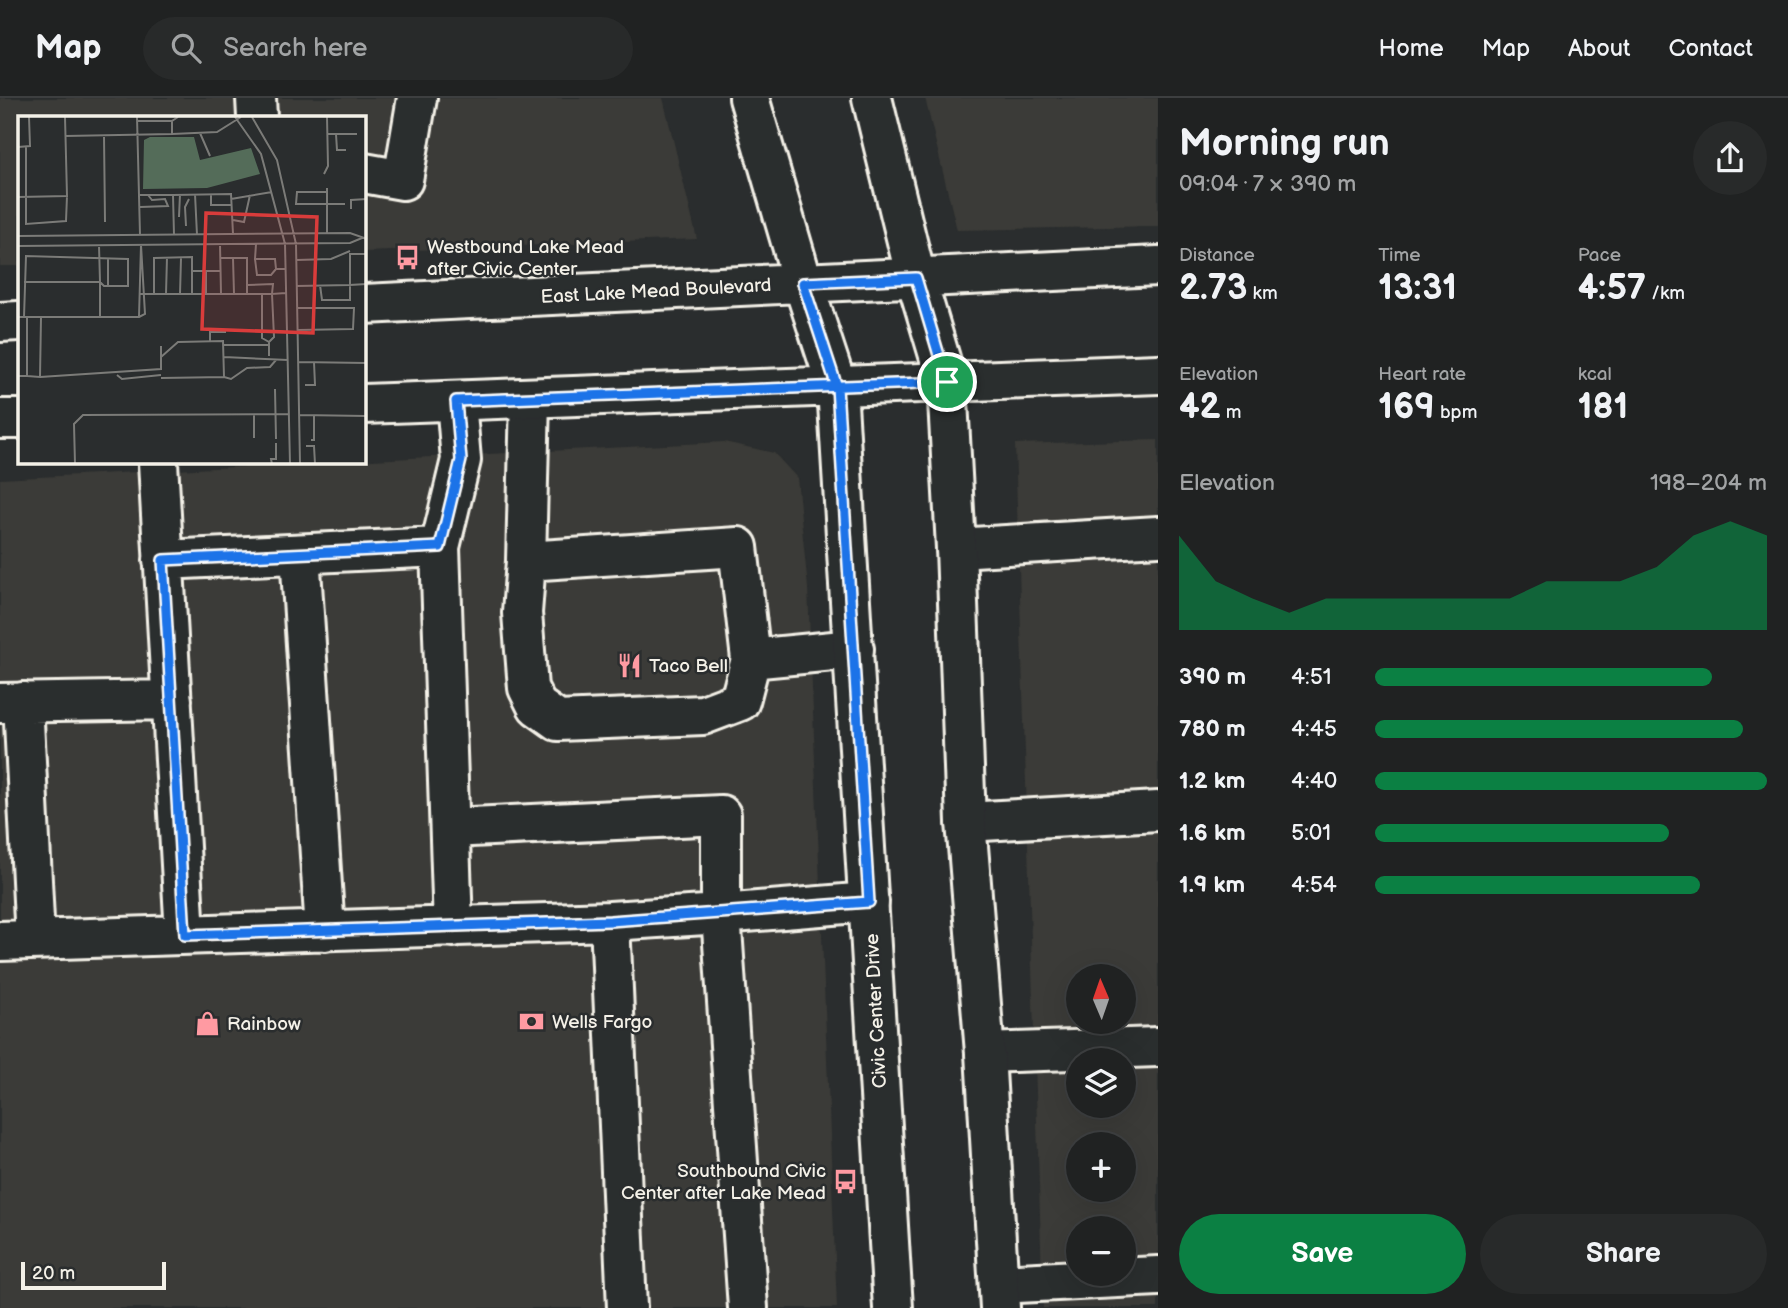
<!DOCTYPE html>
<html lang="en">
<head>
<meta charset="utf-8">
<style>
  :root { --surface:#202222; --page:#282a2a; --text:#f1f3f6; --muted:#a2a4a5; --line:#3d3f40; --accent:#0b8043 }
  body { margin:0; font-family:"Balsamiq Sans",sans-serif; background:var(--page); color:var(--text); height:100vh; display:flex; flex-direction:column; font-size:26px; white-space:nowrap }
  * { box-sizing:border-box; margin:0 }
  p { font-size:23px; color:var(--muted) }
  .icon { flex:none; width:38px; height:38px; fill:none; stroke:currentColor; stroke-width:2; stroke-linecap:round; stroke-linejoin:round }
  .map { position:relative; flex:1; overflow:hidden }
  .drawer { display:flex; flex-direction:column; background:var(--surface); width:630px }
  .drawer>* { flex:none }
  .needle { width:46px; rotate:358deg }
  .tools { position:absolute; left:1066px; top:866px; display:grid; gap:14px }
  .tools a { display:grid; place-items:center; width:70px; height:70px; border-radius:50%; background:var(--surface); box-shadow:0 7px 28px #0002,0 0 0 2px var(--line); font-size:35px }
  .scale { position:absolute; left:21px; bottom:18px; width:145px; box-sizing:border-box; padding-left:7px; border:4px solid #f4f1e8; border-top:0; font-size:19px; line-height:24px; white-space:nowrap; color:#f4f1e8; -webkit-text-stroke:5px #2a2d2e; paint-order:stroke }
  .pin { position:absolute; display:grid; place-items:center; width:60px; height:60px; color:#fff; margin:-30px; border:4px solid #fff; border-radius:50%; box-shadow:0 2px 7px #0007 }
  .round { display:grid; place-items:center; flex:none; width:74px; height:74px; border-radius:37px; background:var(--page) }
  .overview { display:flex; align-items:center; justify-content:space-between; height:119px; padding:0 21px }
  h1 { font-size:38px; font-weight:700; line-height:52px }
  .stats { display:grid; grid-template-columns:repeat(3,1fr); gap:10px; height:119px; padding:7px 21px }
  .stats div { display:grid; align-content:center }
  .stats b { font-size:35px; font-weight:700 }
  .stats small { font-size:19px; font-weight:400 }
  .stats p { font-size:19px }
  .chart { height:196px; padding:14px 21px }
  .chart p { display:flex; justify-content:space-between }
  .chart svg { width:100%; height:126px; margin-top:7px; fill:var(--accent); opacity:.7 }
  .primary-button { display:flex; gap:14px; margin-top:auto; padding:14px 21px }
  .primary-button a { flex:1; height:80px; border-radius:42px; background:var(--accent); color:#fff; font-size:28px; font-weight:700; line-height:80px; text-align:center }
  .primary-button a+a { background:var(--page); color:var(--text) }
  ul { padding:0 21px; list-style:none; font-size:23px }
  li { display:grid; grid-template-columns:112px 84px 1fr; align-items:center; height:52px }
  li i { height:18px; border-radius:9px; background:var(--accent) }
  header { display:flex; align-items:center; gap:42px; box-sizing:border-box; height:98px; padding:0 35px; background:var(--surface); border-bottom:2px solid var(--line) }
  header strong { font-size:33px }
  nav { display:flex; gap:38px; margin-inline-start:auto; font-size:24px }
  .search { width:490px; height:63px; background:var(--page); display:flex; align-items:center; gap:18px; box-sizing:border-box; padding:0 24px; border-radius:38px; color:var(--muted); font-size:26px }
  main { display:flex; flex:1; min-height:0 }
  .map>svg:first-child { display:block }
</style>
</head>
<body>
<header>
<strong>Map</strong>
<div class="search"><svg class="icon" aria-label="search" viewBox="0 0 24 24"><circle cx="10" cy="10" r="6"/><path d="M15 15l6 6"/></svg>Search here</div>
<nav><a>Home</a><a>Map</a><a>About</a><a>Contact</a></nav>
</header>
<main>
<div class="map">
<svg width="1158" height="1210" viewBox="0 0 1158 1210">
  <rect width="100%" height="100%" fill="#2a2d2e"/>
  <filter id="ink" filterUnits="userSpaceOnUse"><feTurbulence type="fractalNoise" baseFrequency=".0143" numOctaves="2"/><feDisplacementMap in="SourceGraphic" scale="14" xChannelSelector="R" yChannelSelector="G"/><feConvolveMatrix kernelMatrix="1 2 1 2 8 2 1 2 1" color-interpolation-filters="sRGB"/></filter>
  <g filter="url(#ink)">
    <!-- built -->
    <path fill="#3b3b37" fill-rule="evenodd" d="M0 0H663L697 141 364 154V19H19V168H0Z
      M925 0H1158V128L957 132Z
      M1158 342V1210H1043L1015 346ZM1078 878H1124V924H1078ZM1078 962H1124V1008H1078ZM1078 1046H1124V1092H1078ZM1078 1130H1124V1176H1078Z
      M724 344 774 355 797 380 808 490 837 1210H0V381Z"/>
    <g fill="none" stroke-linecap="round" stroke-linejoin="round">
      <defs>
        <path id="minor" d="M256 0 257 19
          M364 75 403 82 417 0
          M530 300 526 463 738 449 751 561 854 551
          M158 364 185 837
          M440 449 461 362 456 303
          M956 450 1158 438
          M300 456 325 833
          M163 462 440 449 453 829
          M526 463 522 515 528 590 537 608 558 623 703 617 740 603 751 561
          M23 604 35 842
          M0 605 172 602
          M966 724 1158 713
          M450 730 721 717V816L869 804
          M0 843 610 823
          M985 955 1158 949
          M999 1186 1158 1178
          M627 1210 610 823 721 816 748 1210"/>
        <path id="major" d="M749 0 803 185 837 289 893 1210
          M872 0 916 180 947 284 956 450 966 724 985 955 1000 1210
          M364 206 1158 168
          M0 224 19 223
          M364 306 1158 276
          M0 321H19"/>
      </defs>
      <!-- minor casing -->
      <use href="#minor" stroke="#f4f1e8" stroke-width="44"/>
      <!-- major casing -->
      <use href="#major" stroke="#f4f1e8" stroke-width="44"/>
      <!-- minor -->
      <use href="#minor" stroke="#2a2d2e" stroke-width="38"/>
      <!-- major -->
      <use href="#major" stroke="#2a2d2e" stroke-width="38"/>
    </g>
  </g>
  <g fill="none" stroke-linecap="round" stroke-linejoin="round" filter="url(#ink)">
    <defs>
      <path id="route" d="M947 284 456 303 461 362 440 449 163 462 185 837 610 823 869 804 837 289 803 185 916 180 947 284"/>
    </defs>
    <!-- route casing -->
    <use href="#route" stroke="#fff" stroke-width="14"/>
    <!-- route -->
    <use href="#route" stroke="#1a73e8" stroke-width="9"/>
  </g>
  <!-- icons -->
  <defs>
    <symbol id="bus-bare" viewBox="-9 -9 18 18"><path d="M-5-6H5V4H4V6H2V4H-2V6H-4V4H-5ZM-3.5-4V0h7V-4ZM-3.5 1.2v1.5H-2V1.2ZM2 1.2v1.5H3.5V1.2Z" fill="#ff9aa2" stroke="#2a2d2e" stroke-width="2.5" paint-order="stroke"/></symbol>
    <symbol id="restaurant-bare" viewBox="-9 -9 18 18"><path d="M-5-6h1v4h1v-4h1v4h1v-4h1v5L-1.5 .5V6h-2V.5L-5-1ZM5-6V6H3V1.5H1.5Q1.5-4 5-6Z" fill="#ff9aa2" stroke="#2a2d2e" stroke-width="2.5" paint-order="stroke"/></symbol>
    <symbol id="bank-bare" viewBox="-9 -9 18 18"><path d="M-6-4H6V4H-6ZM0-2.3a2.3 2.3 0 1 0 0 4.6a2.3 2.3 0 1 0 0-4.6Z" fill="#ff9aa2" stroke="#2a2d2e" stroke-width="2.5" paint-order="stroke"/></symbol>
    <symbol id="shop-bare" viewBox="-9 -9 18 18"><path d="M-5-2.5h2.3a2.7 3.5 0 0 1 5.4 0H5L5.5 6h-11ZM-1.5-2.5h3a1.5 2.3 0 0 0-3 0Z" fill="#ff9aa2" stroke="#2a2d2e" stroke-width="2.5" paint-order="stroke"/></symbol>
  </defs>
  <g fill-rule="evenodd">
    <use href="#bus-bare" x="390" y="142" width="35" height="35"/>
    <use href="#restaurant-bare" x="612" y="550" width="35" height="35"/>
    <use href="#bank-bare" x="514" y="906" width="35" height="35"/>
    <use href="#shop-bare" x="190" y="908" width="35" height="35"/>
    <use href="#bus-bare" x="828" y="1066" width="35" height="35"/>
  </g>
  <g text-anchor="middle" stroke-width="5" stroke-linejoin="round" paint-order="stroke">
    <!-- poi labels -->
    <g font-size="19" fill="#f4f1e8" stroke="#2a2d2e" text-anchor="start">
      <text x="427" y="155">Westbound Lake Mead<tspan x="427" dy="22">after Civic Center</tspan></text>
      <text x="649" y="574">Taco Bell</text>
      <text x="552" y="930">Wells Fargo</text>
      <text x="227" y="932">Rainbow</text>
      <text x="826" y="1079" text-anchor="end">Southbound Civic<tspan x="826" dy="22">Center after Lake Mead</tspan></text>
    </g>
    <!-- street labels -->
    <g font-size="19" fill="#f4f1e8" stroke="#2a2d2e">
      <text transform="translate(656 192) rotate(-3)" y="7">East Lake Mead Boulevard</text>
      <text transform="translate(875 913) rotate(-93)" y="7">Civic Center Drive</text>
    </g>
  </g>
  <!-- overview -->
  <g transform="translate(18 18)">
    <rect width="348" height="348" fill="#2a2d2e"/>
    <path d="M132 21H176L182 44 233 32 242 58 189 72 125 73 126 24Z" fill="#546c59"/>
    <path fill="none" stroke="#7b7b78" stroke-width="2" d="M119 1 122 119M217 1 243 38 267 128 272 348M234 1 259 44 278 128 282 348M120 5H154M182 17 192 40M154 18 199 16 223 1M309 18H339M318 18 319 34H328M86 19 87 106M47 20 154 18V5L160 1M8 30V108L48 105 49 80M0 31 12 30 11 1M306 58 310 50 309 1M309 72V117M309 76H279L278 88H327M177 78 179 119M193 78V89H213M121 79H155L156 119M155 79 213 78 215 118M0 81 49 80 47 1M213 83 254 76M122 91 150 90 147 83 134 84 130 79M333 93V84L349 83M161 101 162 78M215 104 226 106 232 79M168 110 167 91 171 83M0 120 332 117 349 123M202 128 203 178M238 128 237 143H257L258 153H268M0 130 332 127 344 122M202 142H229V178M215 142 216 178M90 143V170M237 143 239 159H253L258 153M278 144 313 143 332 135M188 155V178M6 166H82L81 129M229 169 255 168 254 178 268 177M302 169 304 184H332V169L349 168M278 170 332 169V138H349M121 178H244M136 178V142L174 141V155M148 178 149 141M162 178 163 142M174 178V155H202M279 192H336L335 213 280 214M0 201H121M6 201 8 140 110 143V170H86L82 166V201M121 201 127 198 123 129M121 201 123 129M192 225V216H208M251 226 244 222V178H254L256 221 251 226V240M206 229H251M143 241 160 226 205 225 206 261 143 262M206 241 270 244M280 246 349 247M99 259 104 263 143 259M0 260H9V201M9 260 22 261 23 201M22 261 143 253V230M206 261 213 263 229 252 252 251 258 244M287 269H297L296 246M257 273 258 323M282 299 349 300M236 322V298M293 324H296V300M288 330H296L297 348M57 348 56 308 65 299 271 298M254 348 253 343H258V327"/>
    <path fill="#d93c3b" fill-opacity="0.15" stroke="#d93c3b" stroke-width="3.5" d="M188 97 299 101 295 217 184 213Z"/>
    <rect width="348" height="348" fill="none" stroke="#f4f1e8" stroke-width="3.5"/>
  </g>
</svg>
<div class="tools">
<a><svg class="needle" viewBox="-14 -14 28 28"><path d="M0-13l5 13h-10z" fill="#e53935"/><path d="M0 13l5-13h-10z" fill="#a2a4a5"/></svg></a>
<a><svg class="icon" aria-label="layers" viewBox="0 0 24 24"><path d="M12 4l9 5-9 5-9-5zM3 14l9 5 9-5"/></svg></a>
<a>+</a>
<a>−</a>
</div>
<div class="scale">20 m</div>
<div class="pin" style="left:947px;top:284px;background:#1e9e55"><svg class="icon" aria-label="arrive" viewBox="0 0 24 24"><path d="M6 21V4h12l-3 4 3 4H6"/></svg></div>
</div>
<section class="drawer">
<div class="overview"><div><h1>Morning run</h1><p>09:04 · 7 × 390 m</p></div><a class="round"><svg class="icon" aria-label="share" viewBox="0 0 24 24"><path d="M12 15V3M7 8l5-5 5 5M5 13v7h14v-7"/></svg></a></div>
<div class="stats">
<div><p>Distance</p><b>2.73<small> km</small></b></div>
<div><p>Time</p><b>13:31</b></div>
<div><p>Pace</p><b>4:57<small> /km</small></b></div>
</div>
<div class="stats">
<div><p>Elevation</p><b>42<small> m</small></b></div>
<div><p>Heart rate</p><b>169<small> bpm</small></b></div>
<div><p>kcal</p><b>181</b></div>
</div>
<div class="chart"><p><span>Elevation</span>198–204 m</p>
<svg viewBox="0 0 160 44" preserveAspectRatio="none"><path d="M0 44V11L10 27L20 33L30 38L40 33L50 33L60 33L70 33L80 33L90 33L100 27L110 27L120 27L130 22L140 11L150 6L160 11V44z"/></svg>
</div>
<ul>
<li><b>390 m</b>4:51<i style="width:86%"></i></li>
<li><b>780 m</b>4:45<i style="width:94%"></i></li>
<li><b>1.2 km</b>4:40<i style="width:100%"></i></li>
<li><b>1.6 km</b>5:01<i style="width:75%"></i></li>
<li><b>1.9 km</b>4:54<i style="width:83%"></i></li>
</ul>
<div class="primary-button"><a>Save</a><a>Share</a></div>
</section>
</main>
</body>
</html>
